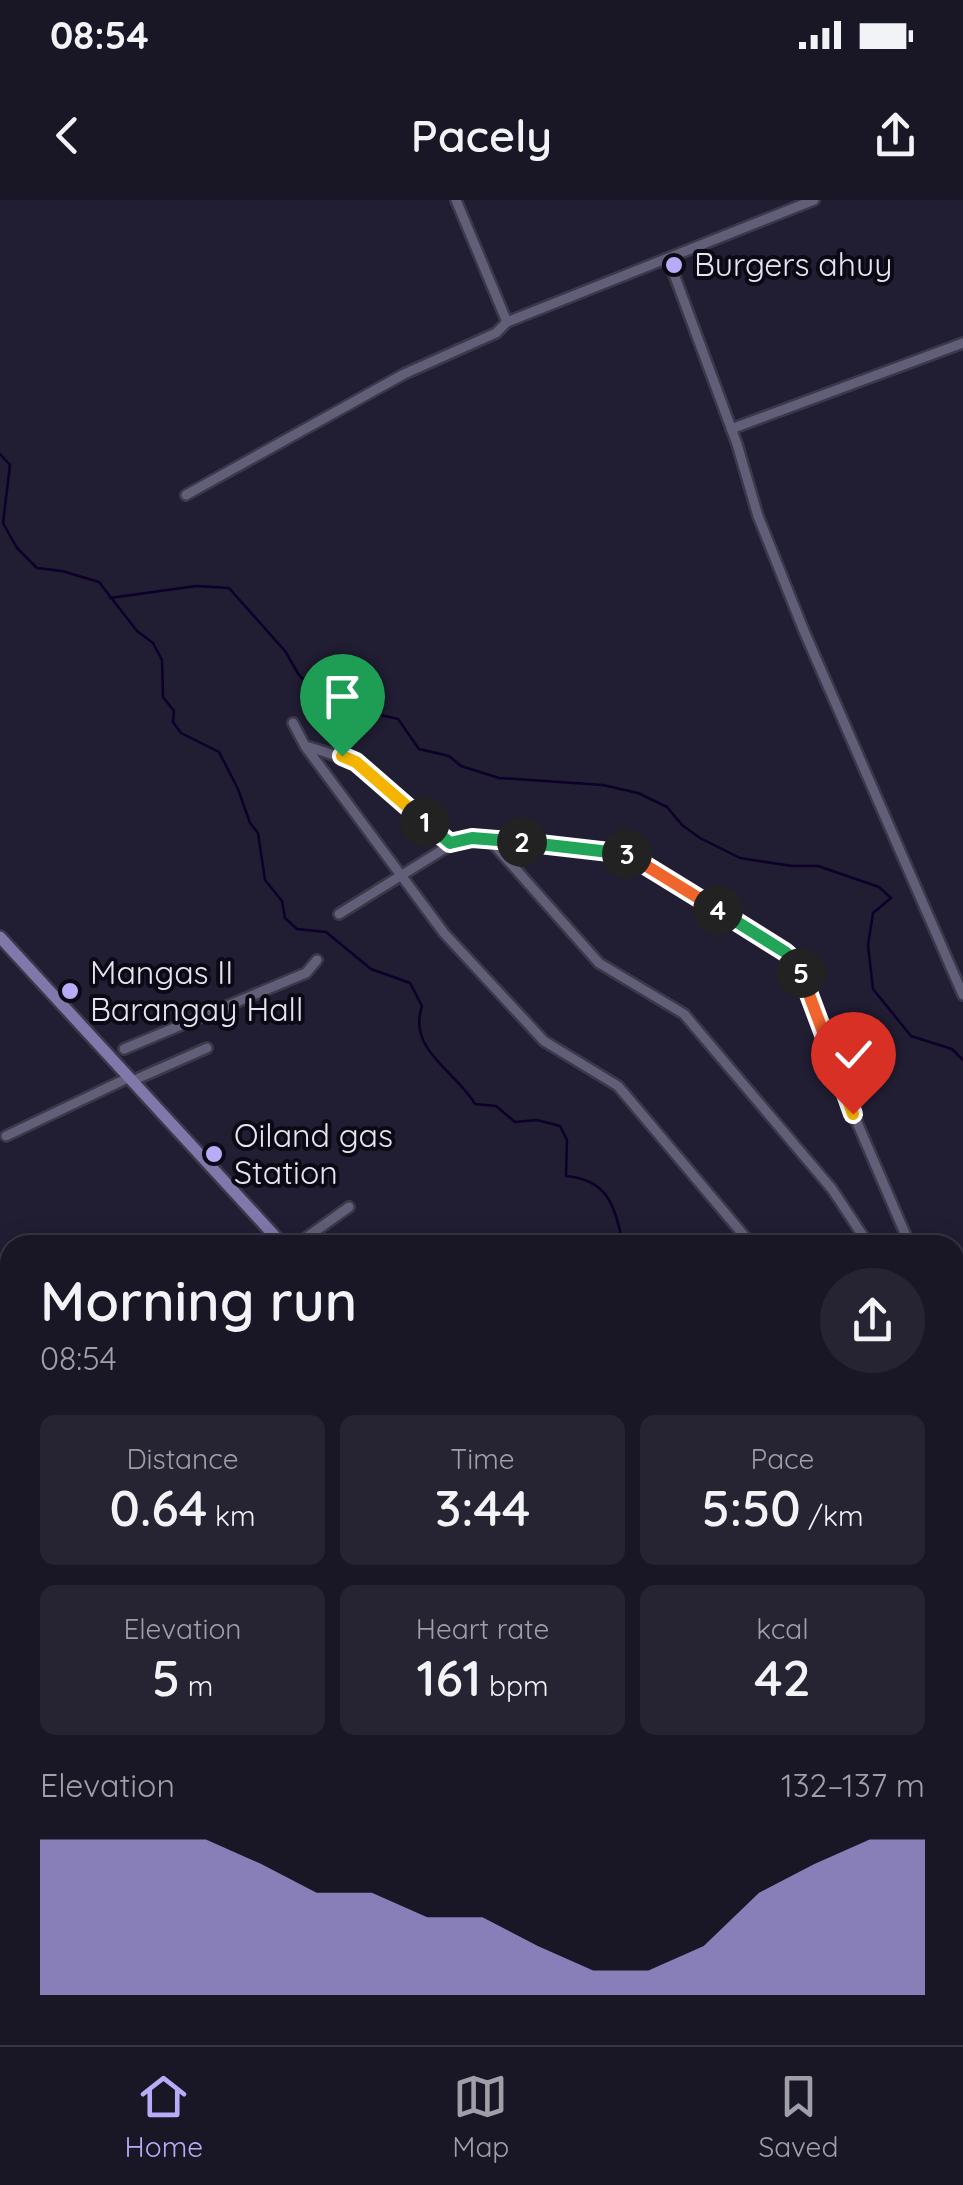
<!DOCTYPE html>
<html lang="en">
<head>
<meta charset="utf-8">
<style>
  :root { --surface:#191626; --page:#262332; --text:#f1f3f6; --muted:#9f9fa7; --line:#373543; --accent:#b8abf7 }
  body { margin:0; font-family:Quicksand,sans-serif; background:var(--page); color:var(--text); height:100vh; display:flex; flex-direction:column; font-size:38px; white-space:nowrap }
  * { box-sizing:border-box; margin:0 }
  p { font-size:32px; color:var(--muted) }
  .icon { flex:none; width:55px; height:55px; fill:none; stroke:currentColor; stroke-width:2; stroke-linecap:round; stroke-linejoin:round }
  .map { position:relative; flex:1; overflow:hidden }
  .drawer { position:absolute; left:0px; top:1035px; width:965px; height:810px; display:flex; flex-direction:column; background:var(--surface); border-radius:30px 30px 0 0; box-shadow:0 5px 25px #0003,0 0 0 2px var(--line) }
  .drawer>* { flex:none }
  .pin { position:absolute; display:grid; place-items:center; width:85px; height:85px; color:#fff; margin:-102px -42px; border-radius:50% 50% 50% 0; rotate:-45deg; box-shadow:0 0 10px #0007 }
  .pin .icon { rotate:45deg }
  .km { position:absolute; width:50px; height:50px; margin:-25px; border-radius:50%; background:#222; color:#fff; font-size:28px; line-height:50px; text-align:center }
  .round { display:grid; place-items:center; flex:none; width:105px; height:105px; border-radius:52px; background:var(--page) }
  .overview { display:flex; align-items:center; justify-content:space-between; height:170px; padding:0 40px }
  h1 { font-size:55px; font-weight:600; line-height:75px }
  .stats { display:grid; grid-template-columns:repeat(3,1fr); gap:15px; height:170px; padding:10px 40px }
  .stats div { display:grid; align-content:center; border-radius:15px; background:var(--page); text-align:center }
  .stats b { font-size:50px; font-weight:600 }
  .stats small { font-size:28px; font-weight:400 }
  .stats p { font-size:28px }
  .chart { height:280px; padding:20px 40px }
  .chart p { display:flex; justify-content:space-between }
  .chart svg { width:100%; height:180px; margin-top:10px; fill:var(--accent); opacity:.7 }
  .status { display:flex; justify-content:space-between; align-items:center; height:70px; padding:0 50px; background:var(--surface); direction:ltr }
  .status svg { height:28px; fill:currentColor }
  header { display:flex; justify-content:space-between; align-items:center; height:130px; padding:0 40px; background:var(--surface); font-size:45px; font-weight:600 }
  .dock { display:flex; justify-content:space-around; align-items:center; height:140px; border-top:2px solid var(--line); background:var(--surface); font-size:28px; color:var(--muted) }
  .dock a { display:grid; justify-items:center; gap:5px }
  .dock .on { color:var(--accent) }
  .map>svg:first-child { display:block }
</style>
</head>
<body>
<div class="status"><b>08:54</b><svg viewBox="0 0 49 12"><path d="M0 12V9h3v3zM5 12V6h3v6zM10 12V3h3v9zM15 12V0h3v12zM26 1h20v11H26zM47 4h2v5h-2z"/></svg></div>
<header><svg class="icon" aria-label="back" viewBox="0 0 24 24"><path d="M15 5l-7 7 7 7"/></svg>Pacely<svg class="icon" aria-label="share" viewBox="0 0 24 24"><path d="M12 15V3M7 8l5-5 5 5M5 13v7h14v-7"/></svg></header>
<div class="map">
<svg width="963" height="1845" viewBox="0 0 963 1845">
  <rect width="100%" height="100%" fill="#211d33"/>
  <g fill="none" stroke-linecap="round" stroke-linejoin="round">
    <!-- stream -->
    <path stroke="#0d0029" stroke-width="2.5" d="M0 254 10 265 3 323 17 348 37 368 62 371 99 382 137 431 153 443 162 460 163 497 174 511 173 522 181 533 219 552 238 589 250 623 258 633 265 680 282 701 285 718 297 729 326 732 371 769 410 783 422 806C407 850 456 871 475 904L496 906 515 922 537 920 560 926 567 940 566 976C609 980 614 1006 623 1043L628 1045
      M110 398 196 386 229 388 285 451 299 475 318 494 329 503 398 519 419 549 449 556 461 566 499 578 603 585 638 593 667 607 682 625 700 638 740 658 792 666H818L879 687 891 698 873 713 868 745 873 789 911 836 952 849 963 860
      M955 1402 963 1408
      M0 1778 10 1781
      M53 1845 54 1835"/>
    <defs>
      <path id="minor" d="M456 0 507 122 814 0
        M668 58 737 244 758 316 804 431 963 795
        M731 229 963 143
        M186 295 404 174 496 133 507 122
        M293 523 305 546 444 733 544 841 618 886 752 1045
        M306 546 356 562 450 643
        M489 639 599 763 684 814 832 989 869 1045
        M339 714 460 639 615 650 639 661 795 760 853 913 910 1045
        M124 849 306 773 317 760
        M132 881 207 848
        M6 936 130 877
        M296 1045 349 1007
        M955 1172 963 1180
        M955 1302 963 1310
        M0 1434 10 1429
        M221 1835 242 1845
        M671 1835 681 1845
        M123 1845 128 1835
        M177 1845 182 1835
        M286 1845 292 1835
        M349 1845 358 1835"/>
      <path id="major" d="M0 737 283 1045
        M955 1764 963 1773"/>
    </defs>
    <!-- minor casing -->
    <use href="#minor" stroke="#3b384a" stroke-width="14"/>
    <!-- major casing -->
    <use href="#major" stroke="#3b384a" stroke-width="16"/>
    <!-- minor -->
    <use href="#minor" stroke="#615e78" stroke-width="9"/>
    <!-- major -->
    <use href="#major" stroke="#8077ab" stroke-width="11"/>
  </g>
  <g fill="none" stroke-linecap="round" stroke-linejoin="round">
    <defs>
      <path id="split-1" d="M342 556 356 562 425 622"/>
      <path id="split-2" d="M425 622 450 643 472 638 522 642"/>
      <path id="split-3" d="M522 642 627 654"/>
      <path id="split-4" d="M627 654 718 710"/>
      <path id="split-5" d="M718 710 785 752 794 760 801 773"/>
      <path id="split-6" d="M801 773 838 872"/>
      <path id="split-7" d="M838 872 853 914"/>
    </defs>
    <!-- split-1 casing -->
    <use href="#split-1" stroke="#fff" stroke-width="20"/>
    <!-- split-2 casing -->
    <use href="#split-2" stroke="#fff" stroke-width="20"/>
    <!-- split-3 casing -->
    <use href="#split-3" stroke="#fff" stroke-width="20"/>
    <!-- split-4 casing -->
    <use href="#split-4" stroke="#fff" stroke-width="20"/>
    <!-- split-5 casing -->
    <use href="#split-5" stroke="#fff" stroke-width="20"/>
    <!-- split-6 casing -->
    <use href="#split-6" stroke="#fff" stroke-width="20"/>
    <!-- split-7 casing -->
    <use href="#split-7" stroke="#fff" stroke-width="20"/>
    <!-- split-1 -->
    <use href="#split-1" stroke="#f5b400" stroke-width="12"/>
    <!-- split-2 -->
    <use href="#split-2" stroke="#22a559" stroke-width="12"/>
    <!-- split-3 -->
    <use href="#split-3" stroke="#22a559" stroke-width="12"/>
    <!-- split-4 -->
    <use href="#split-4" stroke="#f0652b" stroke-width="12"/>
    <!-- split-5 -->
    <use href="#split-5" stroke="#22a559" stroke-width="12"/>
    <!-- split-6 -->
    <use href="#split-6" stroke="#f0652b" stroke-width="12"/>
    <!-- split-7 -->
    <use href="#split-7" stroke="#f5b400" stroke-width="12"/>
  </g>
  <!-- markers -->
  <g fill="#b8abf7" stroke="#0b0913" stroke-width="4">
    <circle cx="674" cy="65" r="10"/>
    <circle cx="70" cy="791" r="10"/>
    <circle cx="214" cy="954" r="10"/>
  </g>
  <g text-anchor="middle" stroke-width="8" stroke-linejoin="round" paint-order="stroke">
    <!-- poi labels -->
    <g font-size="32" fill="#e5e4f3" stroke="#0b0913" text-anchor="start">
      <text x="694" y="76">Burgers ahuy</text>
      <text x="90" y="784">Mangas II<tspan x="90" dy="37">Barangay Hall</tspan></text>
      <text x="234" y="947">Oiland gas<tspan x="234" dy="37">Station</tspan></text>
    </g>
  </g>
</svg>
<div class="pin" style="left:342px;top:556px;background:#1e9e55"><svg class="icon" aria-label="arrive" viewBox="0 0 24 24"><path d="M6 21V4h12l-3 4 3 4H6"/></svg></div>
<div class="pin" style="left:853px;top:914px;background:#d93025"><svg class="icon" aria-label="check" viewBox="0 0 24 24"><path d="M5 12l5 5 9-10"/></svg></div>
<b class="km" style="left:425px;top:622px">1</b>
<b class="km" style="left:522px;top:642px">2</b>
<b class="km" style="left:627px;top:654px">3</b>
<b class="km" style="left:718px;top:710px">4</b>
<b class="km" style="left:801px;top:773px">5</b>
<section class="drawer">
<div class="overview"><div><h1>Morning run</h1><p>08:54</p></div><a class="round"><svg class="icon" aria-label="share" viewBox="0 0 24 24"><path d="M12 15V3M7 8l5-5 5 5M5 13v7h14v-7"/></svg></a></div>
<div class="stats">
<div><p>Distance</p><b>0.64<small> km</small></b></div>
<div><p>Time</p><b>3:44</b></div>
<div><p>Pace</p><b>5:50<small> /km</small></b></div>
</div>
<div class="stats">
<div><p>Elevation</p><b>5<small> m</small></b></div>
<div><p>Heart rate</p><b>161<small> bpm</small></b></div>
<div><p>kcal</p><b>42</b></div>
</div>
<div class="chart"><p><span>Elevation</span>132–137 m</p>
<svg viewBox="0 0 160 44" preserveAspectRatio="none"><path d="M0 44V6L10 6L20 6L30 6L40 12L50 19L60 19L70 25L80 25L90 32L100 38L110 38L120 32L130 19L140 12L150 6L160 6V44z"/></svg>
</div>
</section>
</div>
<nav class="dock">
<a class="on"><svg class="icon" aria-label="home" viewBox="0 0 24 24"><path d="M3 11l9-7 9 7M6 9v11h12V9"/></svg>Home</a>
<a><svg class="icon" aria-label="map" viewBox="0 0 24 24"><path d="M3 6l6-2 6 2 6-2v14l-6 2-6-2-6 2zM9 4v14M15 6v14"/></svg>Map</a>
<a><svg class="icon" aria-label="saved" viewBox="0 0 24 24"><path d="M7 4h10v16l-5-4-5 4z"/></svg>Saved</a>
</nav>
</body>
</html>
